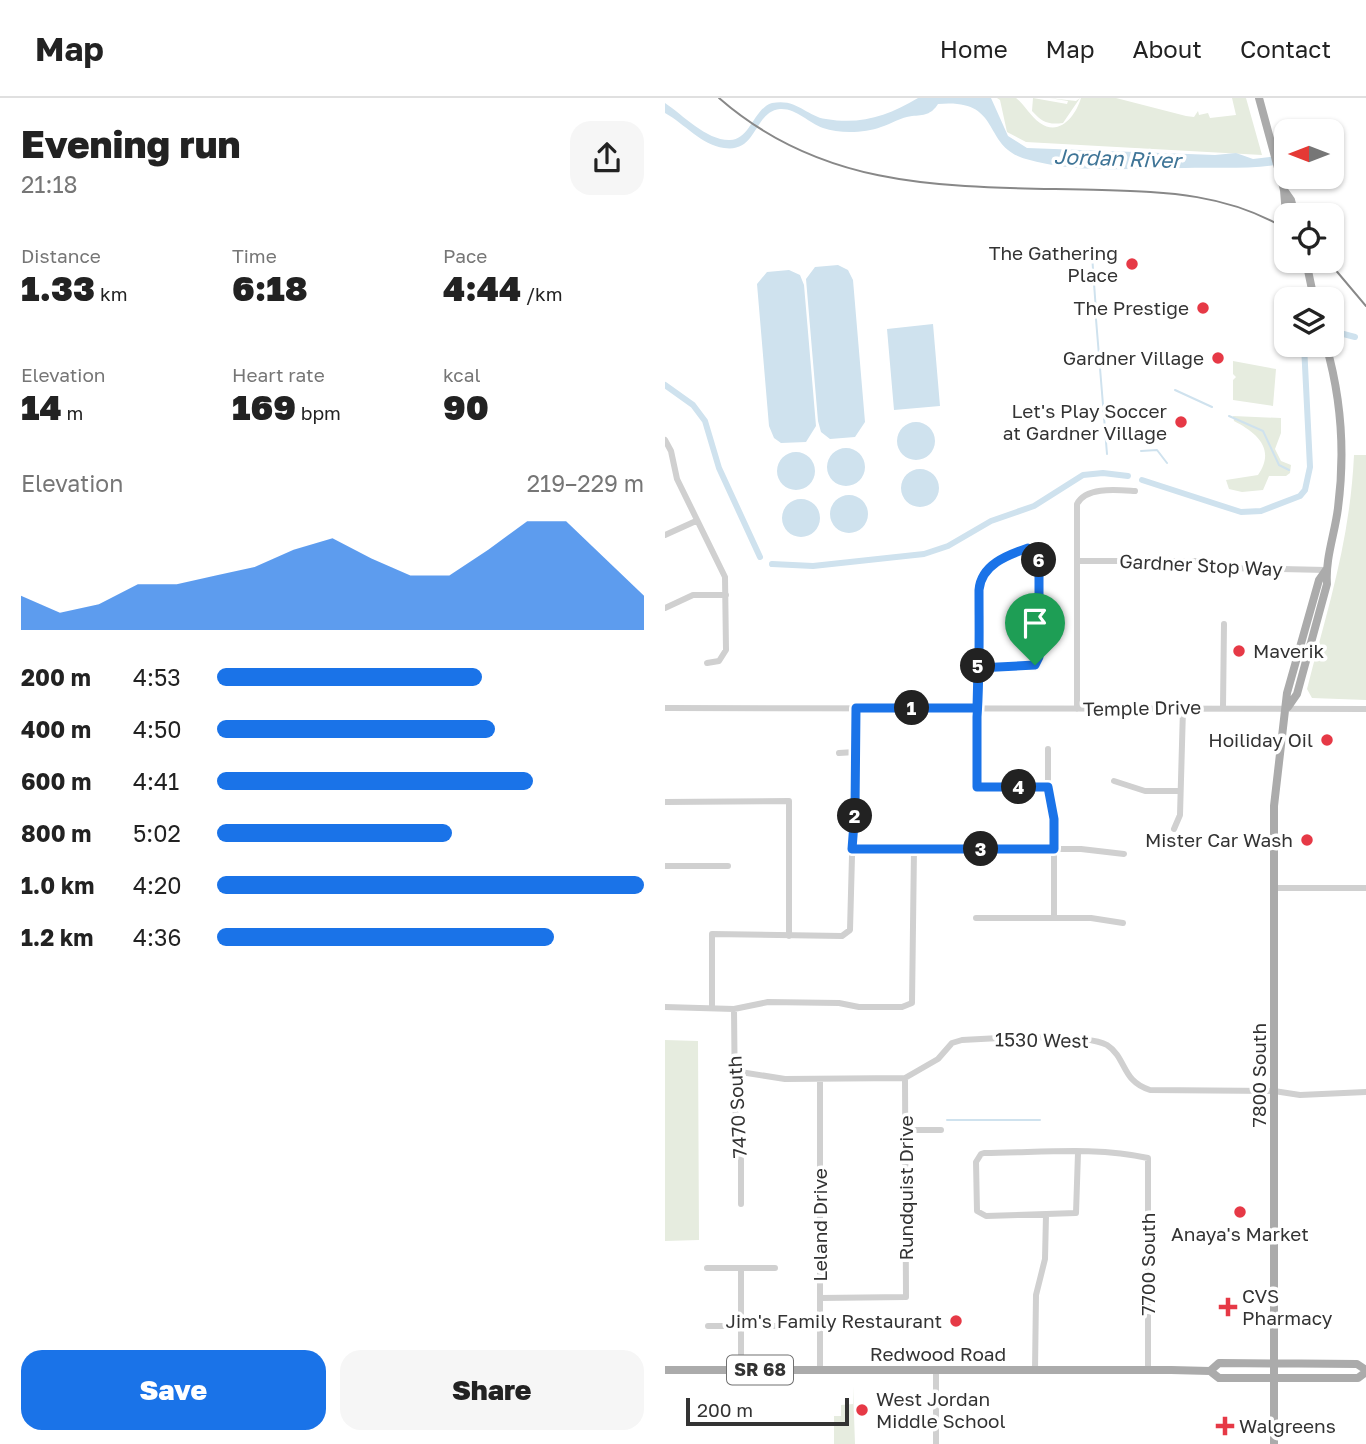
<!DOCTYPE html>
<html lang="en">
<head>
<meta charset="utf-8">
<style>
  :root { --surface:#fff; --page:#f6f6f6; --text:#222; --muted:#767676; --line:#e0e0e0; --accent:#1a73e8 }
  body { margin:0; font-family:"Golos Text",sans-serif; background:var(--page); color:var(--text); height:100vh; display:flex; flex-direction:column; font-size:26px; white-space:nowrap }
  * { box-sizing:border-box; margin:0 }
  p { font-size:23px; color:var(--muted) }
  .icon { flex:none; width:38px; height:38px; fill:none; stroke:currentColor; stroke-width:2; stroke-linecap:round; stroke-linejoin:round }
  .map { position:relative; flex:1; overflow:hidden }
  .side { display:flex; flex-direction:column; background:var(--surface); width:665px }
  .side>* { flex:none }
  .needle { width:46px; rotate:270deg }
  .buttons { position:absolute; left:609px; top:21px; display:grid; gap:14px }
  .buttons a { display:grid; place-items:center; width:70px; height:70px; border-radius:14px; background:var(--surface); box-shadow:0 2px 5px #0004; font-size:35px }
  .scale { position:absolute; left:21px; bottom:18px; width:163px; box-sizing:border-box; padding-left:7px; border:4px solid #333; border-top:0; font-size:19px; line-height:24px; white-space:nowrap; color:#333; -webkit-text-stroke:5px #fff; paint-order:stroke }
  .pin { position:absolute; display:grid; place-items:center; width:60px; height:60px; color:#fff; margin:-72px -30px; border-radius:50% 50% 50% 0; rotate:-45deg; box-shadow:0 0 7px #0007 }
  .pin .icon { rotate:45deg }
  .km { position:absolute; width:35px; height:35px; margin:-18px; border-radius:50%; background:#222; color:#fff; font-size:19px; line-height:35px; text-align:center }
  .round { display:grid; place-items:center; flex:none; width:74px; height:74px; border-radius:21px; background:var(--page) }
  .headline { display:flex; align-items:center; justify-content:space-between; height:119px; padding:0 21px }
  h1 { font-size:38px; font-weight:800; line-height:52px }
  .figures { display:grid; grid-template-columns:repeat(3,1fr); gap:10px; height:119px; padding:7px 21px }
  .figures div { display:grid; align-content:center }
  .figures b { font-size:35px; font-weight:800 }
  .figures small { font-size:19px; font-weight:400 }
  .figures p { font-size:19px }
  .chart { height:196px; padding:14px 21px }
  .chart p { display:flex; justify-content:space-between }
  .chart svg { width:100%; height:126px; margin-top:7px; fill:var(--accent); opacity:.7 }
  .primary-button { display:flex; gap:14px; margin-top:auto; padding:14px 21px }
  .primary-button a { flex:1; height:80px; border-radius:21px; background:var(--accent); color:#fff; font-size:28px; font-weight:800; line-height:80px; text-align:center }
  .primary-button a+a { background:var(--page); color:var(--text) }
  ul { padding:0 21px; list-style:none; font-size:23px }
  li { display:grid; grid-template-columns:112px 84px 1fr; align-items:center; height:52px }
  li i { height:18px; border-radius:9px; background:var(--accent) }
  header { display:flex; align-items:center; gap:42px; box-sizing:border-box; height:98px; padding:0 35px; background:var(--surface); border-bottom:2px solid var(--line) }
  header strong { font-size:33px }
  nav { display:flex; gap:38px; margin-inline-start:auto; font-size:24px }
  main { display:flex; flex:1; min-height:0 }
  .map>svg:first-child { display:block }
</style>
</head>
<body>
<header>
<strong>Map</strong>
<nav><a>Home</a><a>Map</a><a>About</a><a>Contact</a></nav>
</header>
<main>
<section class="side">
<div class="headline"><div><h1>Evening run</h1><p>21:18</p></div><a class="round"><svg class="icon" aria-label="share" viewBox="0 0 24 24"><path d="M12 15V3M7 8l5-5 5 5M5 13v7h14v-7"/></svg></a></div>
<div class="figures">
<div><p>Distance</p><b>1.33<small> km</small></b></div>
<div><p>Time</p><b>6:18</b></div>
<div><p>Pace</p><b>4:44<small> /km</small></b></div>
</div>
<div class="figures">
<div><p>Elevation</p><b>14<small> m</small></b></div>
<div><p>Heart rate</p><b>169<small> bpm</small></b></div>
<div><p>kcal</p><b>90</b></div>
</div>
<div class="chart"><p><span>Elevation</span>219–229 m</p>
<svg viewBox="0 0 160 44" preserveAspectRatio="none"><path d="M0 44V32L10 38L20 35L30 28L40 28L50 25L60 22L70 16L80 12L90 19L100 25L110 25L120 16L130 6L140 6L150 19L160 32V44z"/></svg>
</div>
<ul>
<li><b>200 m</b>4:53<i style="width:62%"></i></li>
<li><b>400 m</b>4:50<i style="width:65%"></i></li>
<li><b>600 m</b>4:41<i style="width:74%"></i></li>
<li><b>800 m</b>5:02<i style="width:55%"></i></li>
<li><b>1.0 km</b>4:20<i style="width:100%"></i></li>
<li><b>1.2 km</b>4:36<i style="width:79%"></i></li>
</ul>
<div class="primary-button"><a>Save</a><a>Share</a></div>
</section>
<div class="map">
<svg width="701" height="1346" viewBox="0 0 701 1346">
  <rect width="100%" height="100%" fill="#fff"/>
  <!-- green -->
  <path fill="#e6ecdf" d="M332 0H351C360 7 366 19 375 25 395 39 411 17 416 0H451L521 18 529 19 533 13 534 17 543 15 545 20 571 17 567 0H581L597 57 361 44 342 34 335 2Z
    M368 0 402 6 403 3 384 0 411 3 415 0 398 25C383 27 377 24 367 13Z
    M568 263 611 271 608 308 568 302V282L571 279 568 276Z
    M568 318 616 320V335L610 351 616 363 626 367 625 375 621 378H604L598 392 577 394 564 391 561 382 593 377C611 351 592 335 569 323Z
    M689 357H701V602L647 600 642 591C663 509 685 443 689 357Z
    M0 942 33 943 34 1142 0 1143Z
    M188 1288 190 1346H169V1318H176V1307L188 1306Z"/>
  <!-- water -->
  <path fill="#cfe2ee" d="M253 0H326L343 38 362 50 550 57 571 55 588 61 621 57V65C588 72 554 69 520 70 468 70 411 76 361 61 315 48 339 0 273 6 266 17 259 17 247 18 236 19 226 26 216 29 200 35 175 36 158 30 144 25 131 10 115 11 88 14 93 55 59 50 36 47 20 26 0 15V5C18 17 41 42 64 42 85 43 88 11 107 5 132 0 141 18 161 21 196 27 223 18 253 0Z
    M173 167 183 172 188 182 200 324 190 339 165 341 156 334 153 323 141 181 150 169Z
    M124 172 135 177 139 187 151 328 141 344 116 345 109 340 104 328 92 186 102 174Z
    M268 226 275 308 229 312 222 231Z
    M232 343a19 19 0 1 1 38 0a19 19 0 1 1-38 0Z
    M162 369a19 19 0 1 1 38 0a19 19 0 1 1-38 0Z
    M112 373a19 19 0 1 1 38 0a19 19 0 1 1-38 0Z
    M236 390a19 19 0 1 1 38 0a19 19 0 1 1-38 0Z
    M165 416a19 19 0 1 1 38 0a19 19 0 1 1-38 0Z
    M117 420a19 19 0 1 1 38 0a19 19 0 1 1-38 0Z"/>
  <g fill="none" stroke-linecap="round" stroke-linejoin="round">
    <!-- stream -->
    <path stroke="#cfe2ee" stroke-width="2" d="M427 157 431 213
      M431 221 442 356
      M437 260 454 269
      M510 292 547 309
      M564 318 598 333 614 367 624 372
      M442 334 459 343
      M476 353 492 352 502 365
      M282 1022H375"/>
    <!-- canal -->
    <path stroke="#cfe2ee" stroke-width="6" d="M667 233 690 239
      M0 287 28 307 40 323 54 370 95 459
      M477 382 576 414 596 413 635 398 640 392 645 369 639 247
      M107 466 148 468 259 456 283 448 326 423 369 408 418 377 438 375 463 378"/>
    <!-- minor -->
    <path stroke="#d0d0d0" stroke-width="6" d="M0 342 6 353 12 381 60 479 61 552 54 563 42 565
      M0 437 31 423
      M412 463H532L564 470 661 472
      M0 510 28 497H61
      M313 570H364L373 564 374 463 369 451C350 449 322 466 315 484L312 689H383
      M558 609 559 526
      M0 610 701 611
      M412 611V406C421 388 454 392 470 393
      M383 651V689L389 721V820
      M174 655 190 654
      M449 683 480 693H515
      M0 704 124 703V838
      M509 731 515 717 518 611
      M187 751H416L459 756
      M0 768H63
      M609 790H701
      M311 820H426L458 825
      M0 909 69 911 103 904 174 905 194 909H237L247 905 249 751
      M47 909V836L177 838 185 832 191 610
      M69 911 70 1009 76 1062V1106
      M69 973 120 981 240 980 273 961 287 945 297 942C325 940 421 935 442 947 462 960 456 983 485 992L609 993 635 997 701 994
      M241 1032H276
      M413 1055 411 1115 321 1118 312 1113 311 1064 316 1056 319 1055C372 1055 431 1048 483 1060V1272
      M42 1170H110
      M76 1170V1272
      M155 1200 241 1199 240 980
      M43 1228H111
      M155 1272V981
      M271 1272V1346
      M370 1272 371 1197 380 1161 381 1117"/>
    <!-- major -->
    <path stroke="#ababab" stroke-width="8" d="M594 0 619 92 621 117
      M619 92 626 102 630 117
      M641 163 649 201
      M623 609 632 596 662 486C660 461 670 435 673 410 680 356 676 299 661 247
      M0 1272H506L545 1273 554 1280H693L701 1274
      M545 1273 554 1265 692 1266 701 1272
      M609 1346V708L622 595 654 482 661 472"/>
    <!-- tram -->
    <path stroke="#888" stroke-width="2" d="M54 0C166 98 298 88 437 92 503 94 563 96 621 131
      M663 163 701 208"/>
  </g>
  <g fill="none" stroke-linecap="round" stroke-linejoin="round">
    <defs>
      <path id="route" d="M370 567 313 570 312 610H191L190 712 187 751H389V721L383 689H312V619C315 577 314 535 314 492 316 467 342 457 363 450L372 454 374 463V559L370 567"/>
    </defs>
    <!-- route casing -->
    <use href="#route" stroke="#fff" stroke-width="14"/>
    <!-- route -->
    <use href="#route" stroke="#1a73e8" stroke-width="9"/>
  </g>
  <!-- markers -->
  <g fill="#e63946" stroke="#fff" stroke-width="2.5">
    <circle cx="467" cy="166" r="7"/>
    <circle cx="538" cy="210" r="7"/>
    <circle cx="553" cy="260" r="7"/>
    <circle cx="516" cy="324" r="7"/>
    <circle cx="574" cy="553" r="7"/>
    <circle cx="662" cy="642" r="7"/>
    <circle cx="642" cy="742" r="7"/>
    <circle cx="575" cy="1114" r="7"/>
    <path d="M559.5 1198.5h7v7h7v7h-7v7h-7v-7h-7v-7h7z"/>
    <circle cx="291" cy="1223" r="7"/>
    <circle cx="197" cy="1312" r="7"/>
    <path d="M556.5 1317.5h7v7h7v7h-7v7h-7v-7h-7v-7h7z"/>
  </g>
  <g text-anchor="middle" stroke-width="7" stroke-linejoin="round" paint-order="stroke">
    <!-- shield labels -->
    <rect fill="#fff" stroke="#707070" stroke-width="2" x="62" y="1257.5" width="66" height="29" rx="5"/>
    <g font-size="18" font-weight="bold" fill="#333">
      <text x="95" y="1278">SR 68</text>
    </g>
    <!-- poi labels -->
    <g font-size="19" fill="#333" stroke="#fff" text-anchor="end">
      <text x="453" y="162">The Gathering<tspan x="453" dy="22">Place</tspan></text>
      <text x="524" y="217">The Prestige</text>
      <text x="539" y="267">Gardner Village</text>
      <text x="502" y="320">Let's Play Soccer<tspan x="502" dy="22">at Gardner Village</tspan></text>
      <text x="588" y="560" text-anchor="start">Maverik</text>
      <text x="648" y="649">Hoiliday Oil</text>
      <text x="628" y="749">Mister Car Wash</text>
      <text x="575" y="1143" text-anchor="middle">Anaya's Market</text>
      <text x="577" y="1205" text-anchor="start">CVS<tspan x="577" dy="22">Pharmacy</tspan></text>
      <text x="277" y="1230">Jim's Family Restaurant</text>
      <text x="211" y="1308" text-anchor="start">West Jordan<tspan x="211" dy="22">Middle School</tspan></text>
      <text x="574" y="1335" text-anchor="start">Walgreens</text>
    </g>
    <!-- street labels -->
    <g font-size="19" fill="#333" stroke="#fff">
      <text transform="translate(536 467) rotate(3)" y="7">Gardner Stop Way</text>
      <text transform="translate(477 610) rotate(-1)" y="7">Temple Drive</text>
      <text transform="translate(377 942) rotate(1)" y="7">1530 West</text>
      <text transform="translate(594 977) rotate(-90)" y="7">7800 South</text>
      <text transform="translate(72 1009) rotate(-93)" y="7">7470 South</text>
      <text transform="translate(241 1090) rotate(-90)" y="7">Rundquist Drive</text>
      <text transform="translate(155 1127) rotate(-90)" y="7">Leland Drive</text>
      <text transform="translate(483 1166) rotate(-90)" y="7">7700 South</text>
      <text x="273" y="1263">Redwood Road</text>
    </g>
    <!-- water labels -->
    <g font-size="21" font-style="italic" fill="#3f7597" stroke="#fff">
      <text transform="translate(452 61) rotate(2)" y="7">Jordan River</text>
    </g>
  </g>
</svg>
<div class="buttons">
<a><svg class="needle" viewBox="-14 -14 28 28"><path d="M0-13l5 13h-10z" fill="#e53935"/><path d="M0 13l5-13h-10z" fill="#767676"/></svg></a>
<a><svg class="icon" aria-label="locate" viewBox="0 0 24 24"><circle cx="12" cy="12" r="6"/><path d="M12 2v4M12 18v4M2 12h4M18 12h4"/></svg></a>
<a><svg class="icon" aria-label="layers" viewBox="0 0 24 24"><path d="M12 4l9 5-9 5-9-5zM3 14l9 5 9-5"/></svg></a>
</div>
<div class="scale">200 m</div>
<div class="pin" style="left:370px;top:567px;background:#1e9e55"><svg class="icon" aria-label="arrive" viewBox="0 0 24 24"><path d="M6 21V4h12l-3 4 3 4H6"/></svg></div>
<b class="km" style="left:247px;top:610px">1</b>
<b class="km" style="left:190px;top:718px">2</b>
<b class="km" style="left:316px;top:751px">3</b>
<b class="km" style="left:354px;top:689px">4</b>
<b class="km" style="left:313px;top:568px">5</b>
<b class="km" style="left:374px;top:462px">6</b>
</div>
</main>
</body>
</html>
